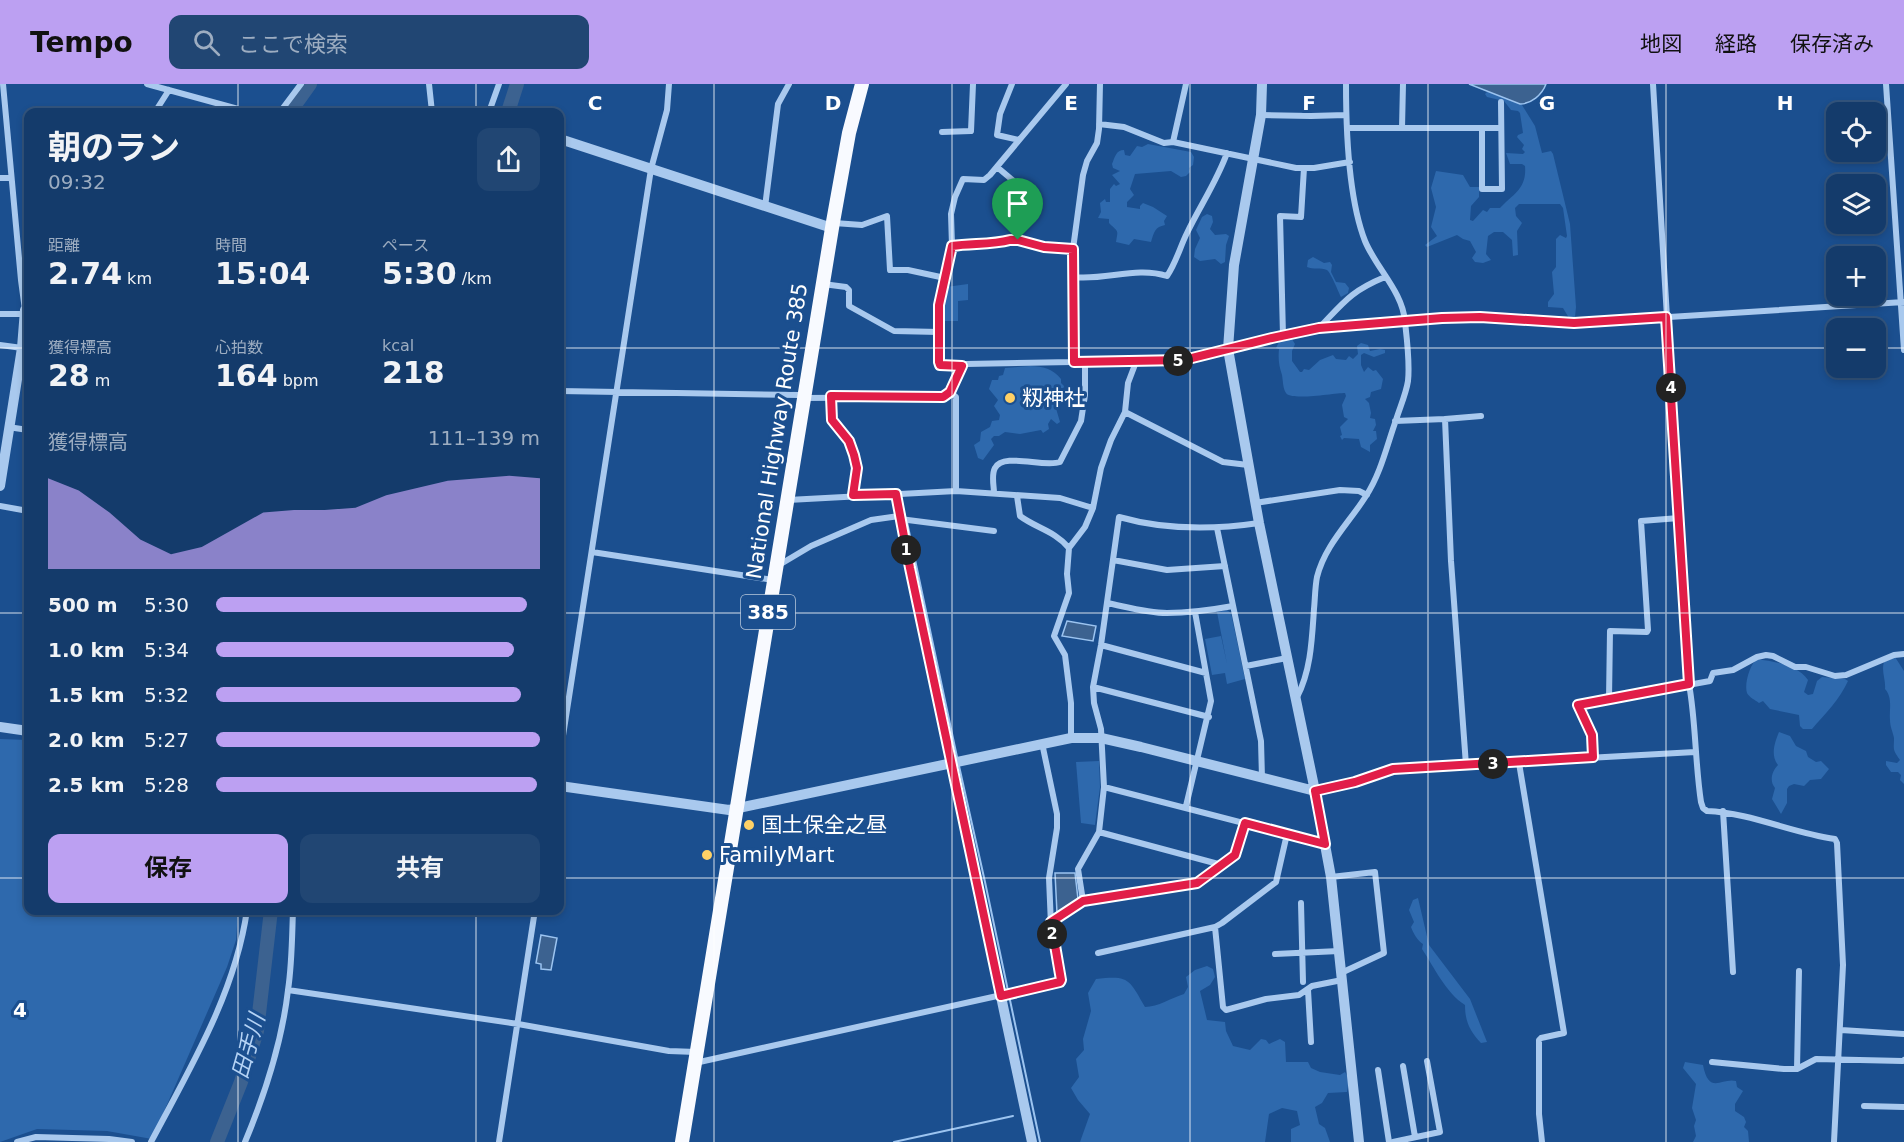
<!DOCTYPE html>
<html lang="ja">
<head>
<meta charset="utf-8">
<style>
  :root { --surface:#143b6b; --page:#214673; --text:#f1f3f6; --muted:#9dadc1; --line:#33557e; --accent:#bca0f2 }
  body { margin:0; font-family:"DejaVu Sans","Noto Sans JP",sans-serif; background:var(--page); color:var(--text); height:100vh; display:flex; flex-direction:column; font-size:22px; white-space:nowrap }
  * { box-sizing:border-box; margin:0 }
  p { font-size:20px; color:var(--muted) }
  .icon { flex:none; width:33px; height:33px; fill:none; stroke:currentColor; stroke-width:2; stroke-linecap:round; stroke-linejoin:round }
  .map { position:relative; flex:1; overflow:hidden }
  .sheet { position:absolute; left:24px; top:24px; width:540px; height:807px; display:flex; flex-direction:column; background:var(--surface); border-radius:12px; box-shadow:0 3px 9px #0003,0 0 0 2px var(--line) }
  .sheet>* { flex:none }
  .tools { position:absolute; left:1826px; top:18px; display:grid; gap:12px }
  .tools a { display:grid; place-items:center; width:60px; height:60px; border-radius:12px; background:var(--surface); box-shadow:0 3px 9px #0003,0 0 0 2px var(--line); font-size:30px }
  .pin { position:absolute; display:grid; place-items:center; width:51px; height:51px; color:#fff; margin:-62px -26px; border-radius:50% 50% 50% 0; rotate:-45deg; box-shadow:0 0 6px #0007 }
  .pin .icon { rotate:45deg }
  .km { position:absolute; width:30px; height:30px; margin:-15px; border-radius:50%; background:#222; color:#fff; font-size:16px; line-height:30px; text-align:center }
  .round { display:grid; place-items:center; flex:none; width:63px; height:63px; border-radius:12px; background:var(--page) }
  .overview { display:flex; align-items:center; justify-content:space-between; height:102px; padding:0 24px }
  h1 { font-size:33px; font-weight:700; line-height:45px }
  .metrics { display:grid; grid-template-columns:repeat(3,1fr); gap:9px; height:102px; padding:6px 24px }
  .metrics div { display:grid; align-content:center }
  .metrics b { font-size:30px; font-weight:700 }
  .metrics small { font-size:16px; font-weight:400 }
  .metrics p { font-size:16px }
  .chart { height:168px; padding:12px 24px }
  .chart p { display:flex; justify-content:space-between }
  .chart svg { width:100%; height:108px; margin-top:6px; fill:var(--accent); opacity:.7 }
  .action { display:flex; gap:12px; margin-top:auto; padding:12px 24px }
  .action a { flex:1; height:69px; border-radius:12px; background:var(--accent); color:#111; font-size:24px; font-weight:700; line-height:69px; text-align:center }
  .action a+a { background:var(--page); color:var(--text) }
  ul { padding:0 24px; list-style:none; font-size:20px }
  li { display:grid; grid-template-columns:96px 72px 1fr; align-items:center; height:45px }
  li i { height:15px; border-radius:8px; background:var(--accent) }
  header { display:flex; align-items:center; gap:36px; box-sizing:border-box; height:84px; padding:0 30px; background:var(--accent); color:#111 }
  header strong { font-size:28px }
  nav { display:flex; gap:33px; margin-inline-start:auto; font-size:21px }
  .search { width:420px; height:54px; background:var(--page); display:flex; align-items:center; gap:15px; box-sizing:border-box; padding:0 21px; border-radius:12px; color:var(--muted); font-size:22px }
  .map>svg:first-child { display:block }
</style>
</head>
<body>
<header>
<strong>Tempo</strong>
<div class="search"><svg class="icon" aria-label="search" viewBox="0 0 24 24"><circle cx="10" cy="10" r="6"/><path d="M15 15l6 6"/></svg>ここで検索</div>
<nav><a>地図</a><a>経路</a><a>保存済み</a></nav>
</header>
<div class="map">
<svg width="1904" height="1058" viewBox="0 0 1904 1058">
  <rect width="100%" height="100%" fill="#1b4f8f"/>
  <!-- green -->
  <path fill="#2e69ad" d="M1487 8H1501L1502 13 1505 14 1507 13 1521 16 1522 21 1535 42 1542 69 1551 67 1553 70 1570 140 1576 223 1575 233 1569 234 1563 224 1548 223V218L1554 210 1552 188 1556 183V155L1560 151 1566 154 1567 152 1563 124 1560 120H1519L1515 124 1516 132 1522 139 1517 147 1518 171 1513 172 1512 156 1503 148H1494L1488 152 1486 170 1491 176 1483 179 1475 178 1472 174 1476 168 1470 157 1463 155 1457 151 1427 163 1425 161 1437 152 1431 143 1436 123 1431 104 1436 87 1463 91 1470 103H1479V113L1471 122 1470 136 1473 137 1483 126 1487 128 1490 124H1500C1513 110 1527 105 1525 82L1522 80H1510L1506 69 1523 70 1525 68 1522 65 1524 61 1517 53 1518 51 1523 49 1520 29 1518 27 1511 26 1504 17 1487 13 1485 10Z
    M1148 60 1191 68 1194 73 1193 81 1189 84 1190 88 1186 92 1181 93 1171 87 1135 90 1130 105 1134 111 1127 118V123L1140 125V122L1143 119 1153 123 1167 132 1164 137 1165 141C1155 143 1154 148 1151 158L1134 155 1129 161 1116 158C1118 145 1119 149 1109 139V135L1098 134 1101 128 1100 119 1105 115 1106 118H1110V105L1114 100 1116 102 1120 100 1112 91 1120 87 1113 84 1112 80C1115 73 1116 66 1124 66L1125 71 1130 72 1137 62 1142 63Z
    M1207 130 1212 132 1213 138 1210 145 1215 151 1226 150 1229 152 1226 161 1225 178 1221 180 1215 175 1200 177 1194 173 1195 165 1200 154 1196 146 1202 133Z
    M1313 173 1324 179 1330 178 1332 181 1331 188 1336 198 1345 199 1349 204 1348 209 1341 213C1338 207 1331 189 1327 186 1321 183 1313 186 1307 183L1308 176Z
    M968 200V216L958 217V237H942V217L946 203Z
    M1290 252 1295 260 1292 267V277L1300 288H1302L1304 285 1309 286 1320 276 1333 271 1336 275 1346 276 1349 272 1353 275 1358 270 1357 262 1361 259 1368 261 1370 267 1380 265 1385 266V269L1374 273 1364 269 1361 271V281L1364 288 1368 283 1373 287 1376 286 1383 295 1381 305 1371 308 1370 313 1365 315 1369 319 1371 329 1370 334 1375 335 1376 341 1373 347H1376L1377 355 1370 361V368L1361 363 1359 355 1344 354 1342 356 1340 352 1342 351 1340 343 1348 335 1344 333 1342 321 1346 312 1345 309C1335 309 1291 317 1286 309 1283 305 1283 297 1282 291 1279 282 1278 275 1279 265L1276 264 1280 256Z
    M1030 282C1043 282 1053 285 1061 295V299L1064 302 1060 316 1055 321 1060 338 1057 340 1051 335 1048 340 1049 345 1043 349 1041 346 1020 350 1005 348 999 352H994L991 355 994 361 983 376 978 374 974 361 980 357 981 348 990 343 992 337 999 336 1000 331 994 322 998 316 989 305 992 296H998L999 292 1003 291 1005 284Z
    M1227 526 1231 529 1245 595 1227 600 1225 589 1212 591 1205 555 1221 552 1227 580 1217 528Z
    M1895 573 1904 587V700L1900 696 1901 691 1898 688H1891L1886 681V677L1897 679 1900 676C1892 665 1894 666 1894 654 1893 648 1890 643 1890 636 1889 625 1893 614 1885 605 1886 596 1881 587 1884 578Z
    M1757 575C1775 578 1797 580 1808 596L1804 608 1808 611 1813 610 1817 597 1822 593 1845 595 1848 597C1840 615 1825 630 1812 645H1803L1800 642 1799 631 1770 625 1763 617 1759 619C1755 616 1749 613 1747 609 1744 600 1750 580 1757 575Z
    M1779 648 1790 652 1796 662 1806 667 1808 673 1816 678 1821 677 1829 685 1821 695 1810 696 1804 702 1794 700 1789 702 1787 705V719L1781 730 1772 715 1775 704C1769 697 1772 687 1778 681 1770 671 1775 658 1779 648Z
    M0 655 28 656V826L238 827 236 856 227 883 152 1055 107 1047 37 1045 0 1058Z
    M1099 677 1100 703 1095 741 1081 739 1076 678Z
    M1418 814 1429 861 1470 915 1487 958 1481 959C1470 947 1465 938 1465 921 1446 909 1434 883 1422 865L1423 860C1418 857 1413 849 1411 843L1414 838 1409 826 1413 816Z
    M1207 882 1213 885 1215 893 1210 901 1200 907 1207 936 1225 938 1226 947 1233 962 1250 966 1261 955 1266 956 1269 960 1280 955 1285 958 1286 978H1308L1311 984 1320 988 1340 991 1345 988 1349 995 1347 1008 1328 1009 1322 1019 1315 1023 1319 1040 1325 1044 1330 1058H1291V1045L1300 1041 1297 1027 1282 1024 1269 1030 1265 1058H1080L1090 1030 1078 1016 1071 1004 1079 993 1076 975 1084 966 1083 955 1091 927 1088 909 1096 895C1129 891 1129 895 1145 923 1158 923 1171 914 1184 910L1188 903 1186 893 1195 886Z
    M1685 978 1703 981C1709 1012 1722 993 1736 997L1737 1003 1743 1007 1735 1020V1027L1744 1033 1746 1038 1744 1043 1748 1047 1749 1058H1693L1696 1052 1694 1042 1696 1036 1692 1024 1696 1000 1683 984Z"/>
  <!-- water -->
  <path fill="#3c6290" stroke="#9cc4f0" stroke-width="1.5" d="M1469 0H1546C1542 11 1531 20 1520 20Z
    M1067 537 1096 542 1093 557 1062 552Z
    M1055 789H1075L1078 815 1077 818 1057 829Z
    M541 851 557 854 551 886 541 885V880L536 879Z"/>
  <g fill="none" stroke-linecap="round" stroke-linejoin="round">
    <!-- stream -->
    <path stroke="#9cc4f0" stroke-width="2" d="M901 415 905 433
      M907 438 957 673
      M959 682 985 798 1040 1058
      M894 1058 1013 1032"/>
    <!-- river -->
    <path stroke="#3c6290" stroke-width="14" d="M290 28 310 0
      M508 28 517 0
      M217 1058 241 998 257 947 271 826"/>
    <!-- minor -->
    <path stroke="#a9c9ee" stroke-width="6" d="M3 0 21 196 25 226H28
      M147 0 249 28
      M429 0 432 28
      M1012 0 1000 30 997 51 1019 56
      M1066 0 990 91 984 96 963 95 955 113 951 130 952 162 939 221V278L941 281 962 282 966 280 1184 276 1283 251 1319 245 1442 233H1480L1574 239 1904 218
      M1186 0 1173 58 1296 84H1314L1350 78
      M1653 0 1689 600C1696 639 1695 679 1701 718L1703 724 1707 727C1751 729 1792 749 1835 755L1837 759 1843 881 1834 1058
      M1886 0 1904 266
      M155 28 169 6
      M280 28 301 0
      M489 28 499 0
      M1261 31 1311 32 1346 31
      M1099 40 1124 43 1164 59 1173 58
      M1348 44H1501
      M1402 44 1403 0
      M1482 44V105H1502L1501 18
      M942 48 971 47 973 0
      M997 83 1016 99 1020 105 1016 117 1018 155
      M0 94H10
      M765 123 778 20 789 0
      M834 139 862 141 887 132 890 186H908L945 194
      M952 162 977 159 996 160 1018 155 1044 163 1073 165
      M1073 193C1105 197 1136 182 1167 192 1176 179 1180 163 1187 149 1200 122 1217 97 1227 69
      M823 200 846 203 849 206V222L894 247 939 248
      M0 230H25
      M1319 244C1344 218 1351 207 1385 193
      M1283 251 1280 132 1301 133 1304 84
      M0 261 22 264
      M1073 278V165L1083 91 1087 77 1097 59 1099 45 1100 0
      M560 307 799 311 804 314 943 313 950 308 962 282
      M950 308 956 313V407
      M831 313 832 336 849 357 854 371 857 384 853 411
      M1125 328 1223 378 1248 381
      M1445 335 1481 332
      M1395 337 1445 335 1451 477 1466 681
      M8 343 28 346
      M896 409 910 484 951 678
      M994 409C994 402 991 391 995 384 1003 368 1044 384 1060 378L1081 337 1085 311V278
      M1017 412 1020 432C1036 444 1055 447 1069 464L1067 490 1069 509 1054 552 1065 571 1071 619V654
      M788 416 956 407 1060 414 1093 424 1101 384 1111 356 1125 328 1128 299 1136 278
      M1255 419 1340 406 1359 407 1367 411
      M0 422 28 427
      M900 435 994 447
      M1217 444 1261 657 1262 694
      M1069 464 1085 443 1093 424
      M592 468 773 496
      M1113 476 1167 486 1225 482
      M779 481 811 462 871 436 899 432
      M1107 519C1127 523 1147 529 1167 529 1190 529 1211 526 1233 522
      M1101 561 1206 589
      M1246 582 1287 574
      M1093 603 1209 633
      M1297 613C1311 587 1312 554 1314 525 1315 515 1315 503 1317 493 1325 461 1349 439 1366 412 1381 389 1387 361 1396 336 1400 323 1406 310 1408 297 1410 279 1407 256 1405 238 1403 208 1376 184 1365 157 1349 116 1346 45 1346 0
      M1609 615 1610 547 1647 548 1648 546 1641 437 1679 434
      M560 671 651 85 667 26 669 0
      M1593 673 1592 651 1578 621 1710 597 1713 589 1733 586 1757 573 1766 571 1773 572 1795 583H1806L1835 592 1846 591 1894 571 1904 570
      M1519 679 1564 949 1541 954 1539 956V1030L1542 1058
      M1104 703 1325 760
      M1315 707 1355 698 1393 685 1695 668
      M1186 722 1211 617 1195 528
      M1723 727 1733 888
      M1245 739 1235 771 1197 799 1083 817 1078 785 1099 748 1104 703 1101 645 1094 619 1093 603 1101 561 1119 433C1165 446 1212 446 1259 439
      M1099 748 1222 781
      M1331 793 1375 788 1384 869 1341 889
      M1301 819 1303 898
      M1051 838 1083 817
      M1215 843 1223 923 1226 926 1266 915 1299 911 1312 902 1342 896
      M1098 869 1215 843 1222 839 1276 798 1287 750
      M1275 870 1339 867
      M288 906 518 940 669 967 696 968
      M1308 906 1311 958
      M1841 946 1904 950
      M1712 978 1784 985H1797L1816 975 1903 977 1904 976
      M695 979 1060 898 1061 896 1051 841 1049 794 1057 744V730L1042 659
      M1403 982 1415 1053
      M1797 985 1799 887
      M1378 986 1389 1058
      M1864 1022 1904 1023
      M17 1058 36 1053 109 1055 132 1058
      M151 1058C190 984 235 910 247 826
      M245 1058C265 1010 282 958 288 906 292 880 292 853 293 826
      M499 1058 535 826
      M1393 1058 1440 1048 1427 977"/>
    <!-- tertiary -->
    <path stroke="#a9c9ee" stroke-width="10" d="M1262 0 1261 31 1234 181 1228 265 1259 439 1315 707 1331 793 1359 1058
      M560 55 832 144
      M0 402 22 264 25 226
      M0 643 28 647
      M951 678 1032 1058
      M560 702 729 726 1071 654H1101L1141 663 1315 707"/>
    <!-- trunk -->
    <path stroke="#f8faff" stroke-width="14" d="M682 1058 833 138 849 49 862 0"/>
  </g>
  <g fill="none" stroke-linecap="round" stroke-linejoin="round">
    <defs>
      <path id="route" d="M1010 156H1018L1044 163 1073 165 1074 278 1184 276 1272 254 1319 244 1442 234 1480 233 1574 239 1666 233 1689 600 1578 621 1592 651 1593 673 1393 685 1355 698 1315 707 1325 760 1245 739 1235 771 1197 799 1083 817 1051 838 1061 896 1060 898 1001 912 910 484 896 410 853 411 857 384 854 371 849 357 832 336 831 312 943 313 950 308 962 282 940 281 939 278V221L952 162C972 159 991 161 1010 156Z"/>
    </defs>
    <!-- route casing -->
    <use href="#route" stroke="#fff" stroke-width="12"/>
    <!-- route -->
    <use href="#route" stroke="#e11d48" stroke-width="8"/>
  </g>
  <!-- grid -->
  <path fill="none" stroke="#fff" stroke-width="1.5" stroke-opacity="0.55" d="M238 0V28M476 0V28M714 0V1058M952 0V1058M1190 0V1058M1428 0V1058M1666 0V1058M0 264H28M560 264H1836M1875 264H1904M0 529H28M560 529H1904M0 794H28M560 794H1904M238 826V1058M476 826V1058"/>
  <!-- markers -->
  <g fill="#ffd166" stroke="#1b4f8f" stroke-width="2">
    <circle cx="1010" cy="314" r="6"/>
    <circle cx="749" cy="741" r="6"/>
    <circle cx="707" cy="771" r="6"/>
  </g>
  <g text-anchor="middle" stroke-width="6" stroke-linejoin="round" paint-order="stroke">
    <!-- shield labels -->
    <rect fill="#1b4f8f" stroke="#bbcadd" stroke-width="1.5" x="741" y="511" width="54" height="34" rx="4.5"/>
    <g font-size="20" font-weight="bold" fill="#fff">
      <text x="768" y="535">385</text>
    </g>
    <!-- poi labels -->
    <g font-size="21" fill="#fff" stroke="#1b4f8f" text-anchor="start">
      <text x="1022" y="321">籾神社</text>
      <text x="761" y="748">国土保全之昼</text>
      <text x="719" y="778">FamilyMart</text>
    </g>
    <!-- street labels -->
    <g font-size="21" fill="#fff" stroke="#1b4f8f">
      <text transform="translate(777 347) rotate(-81)" y="7">National Highway Route 385</text>
    </g>
    <!-- water labels -->
    <g font-size="22" font-style="italic" fill="#b5d3f5" stroke="#1b4f8f">
      <text transform="translate(248 962) rotate(-74)" y="8">田手川</text>
    </g>
  </g>
  <g font-size="20" text-anchor="middle" font-weight="bold" fill="#fff" stroke="#1b4f8f" stroke-width="6" stroke-linejoin="round" paint-order="stroke">
    <text x="595" y="26">C</text>
    <text x="833" y="26">D</text>
    <text x="1071" y="26">E</text>
    <text x="1309" y="26">F</text>
    <text x="1547" y="26">G</text>
    <text x="1785" y="26">H</text>
    <text x="20" y="933">4</text>
  </g>
</svg>
<div class="tools">
<a><svg class="icon" aria-label="locate" viewBox="0 0 24 24"><circle cx="12" cy="12" r="6"/><path d="M12 2v4M12 18v4M2 12h4M18 12h4"/></svg></a>
<a><svg class="icon" aria-label="layers" viewBox="0 0 24 24"><path d="M12 4l9 5-9 5-9-5zM3 14l9 5 9-5"/></svg></a>
<a>+</a>
<a>−</a>
</div>
<div class="pin" style="left:1018px;top:156px;background:#1e9e55"><svg class="icon" aria-label="arrive" viewBox="0 0 24 24"><path d="M6 21V4h12l-3 4 3 4H6"/></svg></div>
<b class="km" style="left:906px;top:466px">1</b>
<b class="km" style="left:1052px;top:850px">2</b>
<b class="km" style="left:1493px;top:680px">3</b>
<b class="km" style="left:1671px;top:304px">4</b>
<b class="km" style="left:1178px;top:277px">5</b>
<section class="sheet">
<div class="overview"><div><h1>朝のラン</h1><p>09:32</p></div><a class="round"><svg class="icon" aria-label="share" viewBox="0 0 24 24"><path d="M12 15V3M7 8l5-5 5 5M5 13v7h14v-7"/></svg></a></div>
<div class="metrics">
<div><p>距離</p><b>2.74<small> km</small></b></div>
<div><p>時間</p><b>15:04</b></div>
<div><p>ペース</p><b>5:30<small> /km</small></b></div>
</div>
<div class="metrics">
<div><p>獲得標高</p><b>28<small> m</small></b></div>
<div><p>心拍数</p><b>164<small> bpm</small></b></div>
<div><p>kcal</p><b>218</b></div>
</div>
<div class="chart"><p><span>獲得標高</span>111–139 m</p>
<svg viewBox="0 0 160 44" preserveAspectRatio="none"><path d="M0 44V7L10 12L20 21L30 32L40 38L50 35L60 28L70 21L80 20L90 20L100 19L110 14L120 11L130 8L140 7L150 6L160 7V44z"/></svg>
</div>
<ul>
<li><b>500 m</b>5:30<i style="width:96%"></i></li>
<li><b>1.0 km</b>5:34<i style="width:92%"></i></li>
<li><b>1.5 km</b>5:32<i style="width:94%"></i></li>
<li><b>2.0 km</b>5:27<i style="width:100%"></i></li>
<li><b>2.5 km</b>5:28<i style="width:99%"></i></li>
</ul>
<div class="action"><a>保存</a><a>共有</a></div>
</section>
</div>
</body>
</html>
